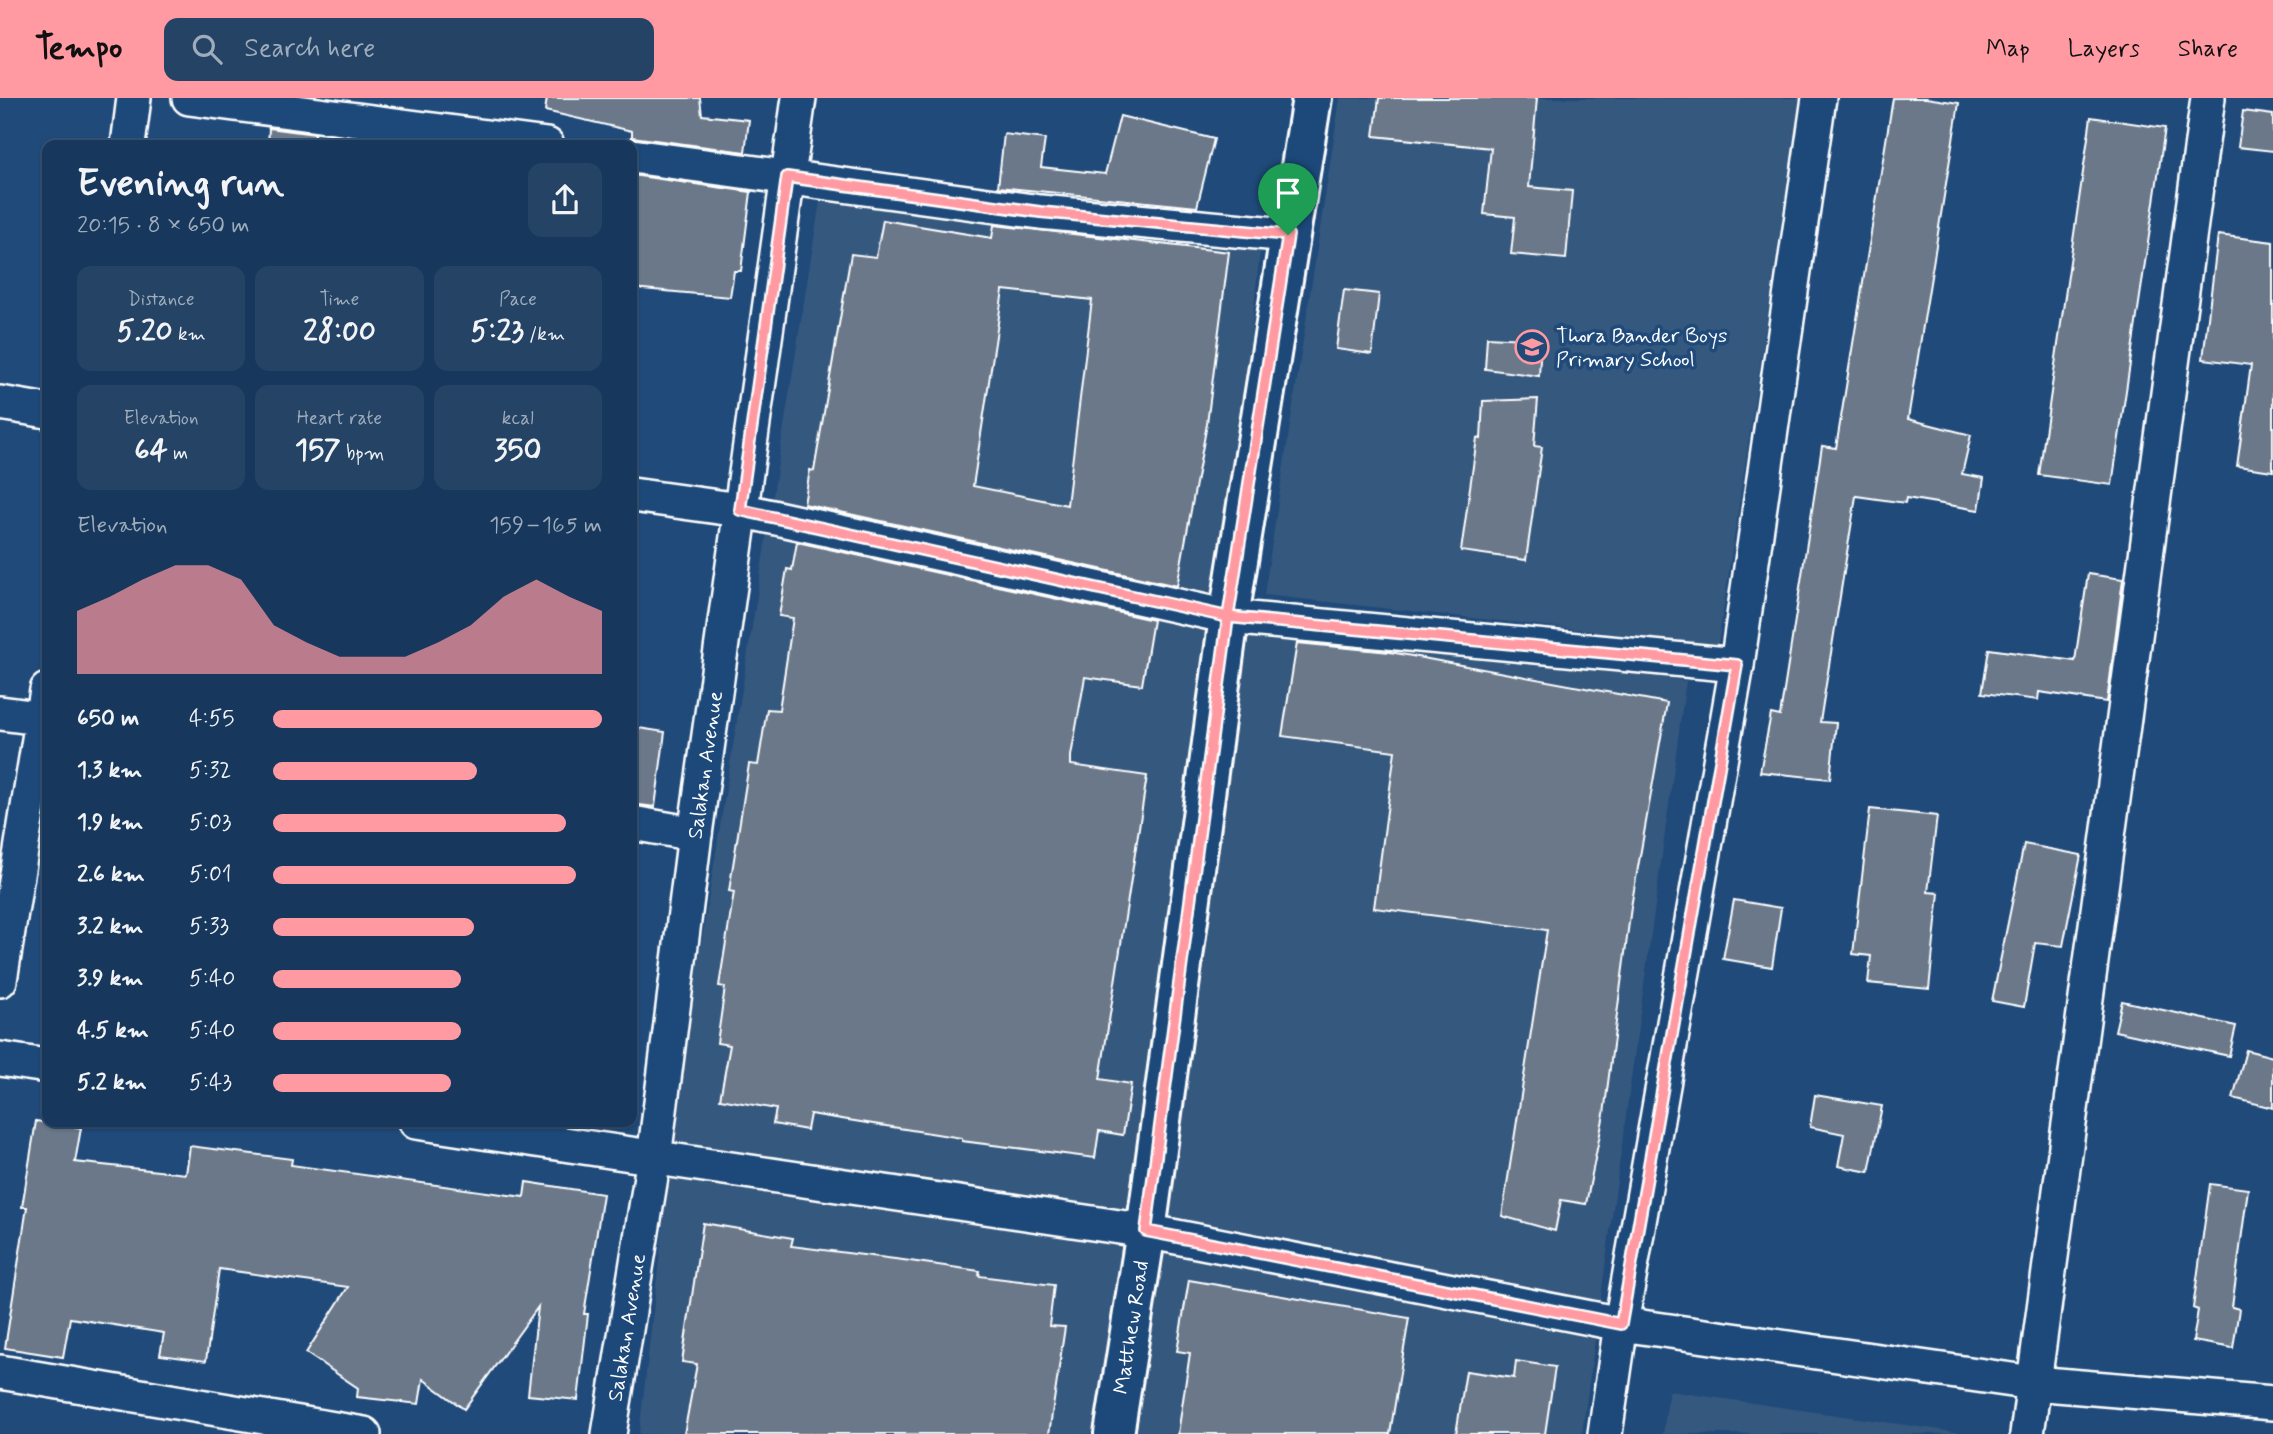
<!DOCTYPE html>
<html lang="en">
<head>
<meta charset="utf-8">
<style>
  :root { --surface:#17385c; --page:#244365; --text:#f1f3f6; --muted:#9eacbb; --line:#365272; --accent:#ff9aa2 }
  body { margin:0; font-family:Mynerve,sans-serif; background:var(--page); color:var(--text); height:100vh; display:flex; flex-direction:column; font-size:26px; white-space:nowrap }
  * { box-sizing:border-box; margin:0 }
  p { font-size:23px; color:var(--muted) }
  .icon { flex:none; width:38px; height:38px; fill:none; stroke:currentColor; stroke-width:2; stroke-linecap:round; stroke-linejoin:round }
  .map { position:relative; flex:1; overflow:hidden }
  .details { position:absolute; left:42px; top:42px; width:595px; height:987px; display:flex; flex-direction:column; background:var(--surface); border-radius:14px; box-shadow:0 2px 5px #0004,0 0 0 2px var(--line) }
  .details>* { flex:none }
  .pin { position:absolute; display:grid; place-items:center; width:60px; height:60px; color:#fff; margin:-72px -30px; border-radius:50% 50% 50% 0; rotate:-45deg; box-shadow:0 0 7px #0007 }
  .pin .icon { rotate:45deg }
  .round { display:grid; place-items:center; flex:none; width:74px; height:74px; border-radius:14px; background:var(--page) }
  .head { display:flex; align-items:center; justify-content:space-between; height:119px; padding:0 35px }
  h1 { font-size:38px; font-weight:800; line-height:52px }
  .stats { display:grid; grid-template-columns:repeat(3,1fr); gap:10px; height:119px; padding:7px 35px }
  .stats div { display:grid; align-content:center; border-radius:14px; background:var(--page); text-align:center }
  .stats b { font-size:30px; font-weight:800 }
  .stats small { font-size:19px; font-weight:400 }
  .stats p { font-size:19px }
  .chart { height:196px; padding:14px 35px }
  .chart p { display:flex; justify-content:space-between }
  .chart svg { width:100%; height:126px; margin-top:7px; fill:var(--accent); opacity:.7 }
  ul { padding:0 35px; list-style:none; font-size:23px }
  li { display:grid; grid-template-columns:112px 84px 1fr; align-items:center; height:52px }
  li i { height:18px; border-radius:9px; background:var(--accent) }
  header { display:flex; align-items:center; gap:42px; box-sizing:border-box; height:98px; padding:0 35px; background:var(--accent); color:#111 }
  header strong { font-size:33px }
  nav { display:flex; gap:38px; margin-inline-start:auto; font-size:24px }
  .search { width:490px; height:63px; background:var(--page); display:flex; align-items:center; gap:18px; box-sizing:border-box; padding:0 24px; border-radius:14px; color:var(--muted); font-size:26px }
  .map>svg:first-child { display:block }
</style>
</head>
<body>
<header>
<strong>Tempo</strong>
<div class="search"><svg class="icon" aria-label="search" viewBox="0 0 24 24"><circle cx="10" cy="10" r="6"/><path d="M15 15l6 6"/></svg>Search here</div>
<nav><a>Map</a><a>Layers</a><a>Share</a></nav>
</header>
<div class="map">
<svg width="2273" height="1336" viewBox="0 0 2273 1336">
  <rect width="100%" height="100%" fill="#1f4a7a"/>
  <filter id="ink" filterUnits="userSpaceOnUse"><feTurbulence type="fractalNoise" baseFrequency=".0143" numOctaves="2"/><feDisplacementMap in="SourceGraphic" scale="14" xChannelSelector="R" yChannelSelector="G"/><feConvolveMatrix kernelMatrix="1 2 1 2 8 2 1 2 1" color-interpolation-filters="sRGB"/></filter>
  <g filter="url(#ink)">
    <!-- built -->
    <path fill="#36587e" d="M1340 0H1800L1718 547 1264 497Z
      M820 103 1261 143 1223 503 1686 583 1582 1336H639L680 979Z
      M1669 1293 1969 1336H1663Z"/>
    <!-- building -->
    <path fill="#6a7889" stroke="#fff" stroke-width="2" fill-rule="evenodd" d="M547 0H700L702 17 749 22 745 54 632 39V33L545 13Z
      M1379 0H1537L1529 89 1572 93 1566 161 1511 156 1515 119 1484 116 1491 50 1374 38Z
      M1893 0H1926L1959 5 1908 321 1971 337 1962 376 1984 380 1979 412 1906 400 1905 405 1856 398 1820 624 1836 625 1830 681 1760 674 1771 616 1780 618 1822 348 1836 350Z
      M2243 13 2273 17V53L2238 49Z
      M1120 18 1214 41 1197 109 998 89 1004 36 1045 41 1041 69 1105 76Z
      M2091 19 2165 30 2112 387 2039 377Z
      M269 30 315 36 313 47H268Z
      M632 77 751 94 741 173H734L730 199 632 190Z
      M883 122 992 140 994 127 1229 154 1207 326 1177 488 804 406 810 372 814 373 851 156 876 159ZM1003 192 1092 202 1067 407 973 388Z
      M2218 137 2273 144V373L2237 368 2251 267 2203 261Z
      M1344 192 1379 196 1372 256 1336 251Z
      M1487 239 1541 242 1539 278 1485 271Z
      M1538 301 1534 348 1542 349 1526 462 1461 453 1477 340 1481 341 1483 303Z
      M797 444 1153 522 1142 587 1085 579 1071 658V667L1147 678 1100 981 1131 986 1123 1037 1099 1033 1095 1060 962 1043V1040L810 1016 807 1032 773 1026 776 1011 720 1001 730 947 717 945 725 889 719 888 734 794 729 793 749 666 758 667 767 611 779 612 793 520 779 518 787 471 792 472Z
      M2088 476 2123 481 2107 604 2039 594 2038 602 1982 595 1989 551 2075 563Z
      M1297 545 1390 554 1667 605 1631 809 1604 1016 1586 1106 1561 1102 1555 1133 1502 1118 1547 832 1374 810 1395 653 1282 638Z
      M632 629 665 634 655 709 632 706Z
      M1870 711 1937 718 1928 794 1939 795 1929 891 1868 885 1871 858 1853 856Z
      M2024 746 2081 757 2063 848 2035 845 2024 909 1992 903Z
      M1734 802 1781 810 1772 869 1723 861Z
      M2122 903 2236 928 2229 958 2115 933Z
      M2246 952 2273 959V1010L2233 1000Z
      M1815 997 1882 1008 1869 1074 1838 1068 1844 1036 1810 1029Z
      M36 1023 81 1030 75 1064 186 1076 190 1048 292 1061 291 1067 524 1099 526 1084 603 1096 584 1216H588L578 1302 528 1297 538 1209 464 1311 423 1281 419 1306 357 1299 358 1290 306 1255 348 1189 219 1171 206 1263 160 1257 164 1235 70 1220 63 1259 5 1250 27 1109H22Z
      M2210 1086 2248 1091 2232 1209 2239 1211 2233 1250 2193 1243 2198 1212 2193 1210Z
      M703 1125 793 1140 791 1148 903 1162 980 1173 979 1178 1054 1187 1049 1228 1065 1229 1049 1336H684L697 1266 682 1264Z
      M1189 1182 1409 1220 1390 1336H1178L1190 1255 1177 1253Z
      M1516 1263 1555 1269 1545 1336H1456L1466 1273 1514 1280Z"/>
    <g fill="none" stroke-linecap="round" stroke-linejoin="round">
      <defs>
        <g id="minor">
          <path d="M189 0 547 47"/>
          <path d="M128 47 134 0"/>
          <path d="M632 58 1040 114 1288 137"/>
          <path d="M0 305 47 313"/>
          <path d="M632 397 740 412 1229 519 1737 567"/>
          <path d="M0 615 47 621"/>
          <path d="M632 725 695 736"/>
          <path d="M0 882 47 592"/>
          <path d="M0 961 47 968"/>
          <path d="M416 1024 1146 1133 1621 1226 2033 1285 2273 1305"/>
          <path d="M0 1274 364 1336"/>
          <path id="s1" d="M609 1336 654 1060 695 736 799 0"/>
          <path d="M1605 1336 1621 1226 1737 567 1819 0"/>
          <path d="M2027 1336 2208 0"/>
        </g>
        <g id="tertiary">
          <path id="s2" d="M1114 1336 1146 1133 1229 519 1312 0"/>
        </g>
      </defs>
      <!-- minor casing -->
      <use href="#minor" stroke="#fff" stroke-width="38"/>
      <!-- tertiary casing -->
      <use href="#tertiary" stroke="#fff" stroke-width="44"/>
      <!-- minor -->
      <use href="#minor" stroke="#1f4a7a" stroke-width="33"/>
      <!-- tertiary -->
      <use href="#tertiary" stroke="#1f4a7a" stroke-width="38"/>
    </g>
  </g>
  <g fill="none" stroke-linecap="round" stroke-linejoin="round" filter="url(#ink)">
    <defs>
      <path id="route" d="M1288 137 1040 114 787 79 740 412 1228 519 1146 1133 1621 1226 1737 567 1228 519 1288 137"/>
    </defs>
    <!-- route casing -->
    <use href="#route" stroke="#fff" stroke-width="14"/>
    <!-- route -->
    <use href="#route" stroke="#ff9aa2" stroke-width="9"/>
  </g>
  <!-- icons -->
  <defs>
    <symbol id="school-ring" viewBox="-11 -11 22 22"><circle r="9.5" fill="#1f4a7a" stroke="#ff9aa2" stroke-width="1.5"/><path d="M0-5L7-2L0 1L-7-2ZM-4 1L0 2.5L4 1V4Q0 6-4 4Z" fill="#ff9aa2"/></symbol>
  </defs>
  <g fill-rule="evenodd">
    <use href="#school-ring" x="1513" y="230" width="38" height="38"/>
  </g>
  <g text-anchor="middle" stroke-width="7" stroke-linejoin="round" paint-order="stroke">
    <!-- poi labels -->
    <g font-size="21" fill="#fff" stroke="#1f4a7a" text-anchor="start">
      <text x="1556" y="244">Thora Bander Boys<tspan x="1556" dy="24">Primary School</tspan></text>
    </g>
    <!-- street labels -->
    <g font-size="21" fill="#fff" stroke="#1f4a7a">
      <text dy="7" stroke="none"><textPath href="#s1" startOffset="676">Salakan Avenue</textPath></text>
      <text dy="7" stroke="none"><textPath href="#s2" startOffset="108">Matthew Road</textPath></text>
      <text dy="7" stroke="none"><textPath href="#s1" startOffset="108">Salakan Avenue</textPath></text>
    </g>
  </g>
</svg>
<div class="pin" style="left:1288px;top:137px;background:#1e9e55"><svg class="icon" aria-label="arrive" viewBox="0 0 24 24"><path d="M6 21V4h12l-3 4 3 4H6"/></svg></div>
<section class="details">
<div class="head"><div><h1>Evening run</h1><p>20:15 · 8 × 650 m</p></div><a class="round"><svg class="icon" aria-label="share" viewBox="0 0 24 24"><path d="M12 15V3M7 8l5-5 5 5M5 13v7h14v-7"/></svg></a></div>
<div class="stats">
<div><p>Distance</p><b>5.20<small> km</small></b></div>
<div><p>Time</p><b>28:00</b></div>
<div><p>Pace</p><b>5:23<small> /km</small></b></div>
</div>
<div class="stats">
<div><p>Elevation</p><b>64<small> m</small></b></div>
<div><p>Heart rate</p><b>157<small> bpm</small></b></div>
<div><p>kcal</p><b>350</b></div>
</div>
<div class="chart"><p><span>Elevation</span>159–165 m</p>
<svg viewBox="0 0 160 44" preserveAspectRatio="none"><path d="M0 44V22L10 17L20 11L30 6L40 6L50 11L60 27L70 33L80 38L90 38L100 38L110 33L120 27L130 17L140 11L150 17L160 22V44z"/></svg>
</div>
<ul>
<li><b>650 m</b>4:55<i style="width:100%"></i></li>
<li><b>1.3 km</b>5:32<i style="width:62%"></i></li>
<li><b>1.9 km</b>5:03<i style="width:89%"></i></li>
<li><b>2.6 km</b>5:01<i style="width:92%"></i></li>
<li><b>3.2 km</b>5:33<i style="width:61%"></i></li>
<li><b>3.9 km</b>5:40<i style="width:57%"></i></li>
<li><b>4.5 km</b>5:40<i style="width:57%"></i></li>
<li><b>5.2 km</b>5:43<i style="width:54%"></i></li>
</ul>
</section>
</div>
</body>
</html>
